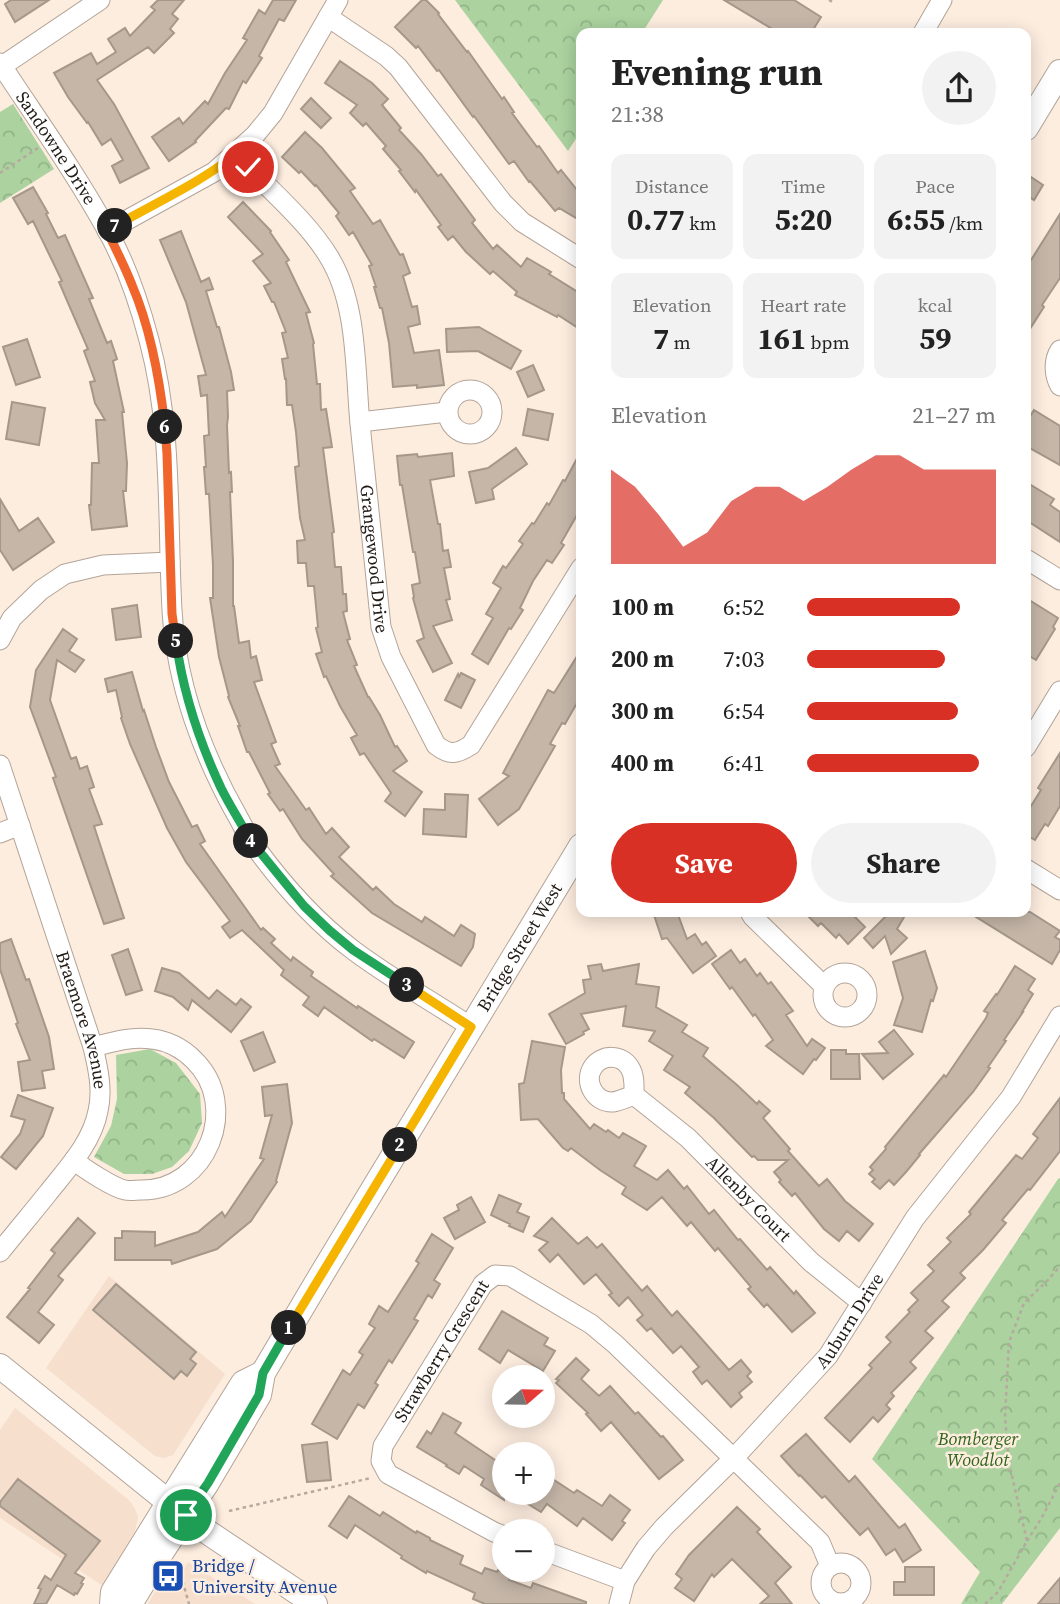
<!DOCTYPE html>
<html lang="en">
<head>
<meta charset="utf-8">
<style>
  :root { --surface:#fff; --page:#f2f2f2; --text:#222; --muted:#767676; --accent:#d93025 }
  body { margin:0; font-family:"Source Serif 4",serif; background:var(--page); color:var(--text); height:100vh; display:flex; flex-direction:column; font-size:26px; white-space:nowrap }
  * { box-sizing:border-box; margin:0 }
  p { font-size:23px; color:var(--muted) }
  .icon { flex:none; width:38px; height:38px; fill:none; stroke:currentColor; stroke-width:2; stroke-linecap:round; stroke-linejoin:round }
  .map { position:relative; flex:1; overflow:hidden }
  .sheet { position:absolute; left:576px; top:28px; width:455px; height:889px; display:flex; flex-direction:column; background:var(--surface); border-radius:14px; box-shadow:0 4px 18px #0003 }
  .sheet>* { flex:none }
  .needle { width:46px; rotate:70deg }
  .buttons { position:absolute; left:492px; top:1365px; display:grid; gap:14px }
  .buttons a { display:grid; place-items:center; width:63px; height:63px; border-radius:50%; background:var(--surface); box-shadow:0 4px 18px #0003; font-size:35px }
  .pin { position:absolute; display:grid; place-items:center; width:60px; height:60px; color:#fff; margin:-30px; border:4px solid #fff; border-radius:50%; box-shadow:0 2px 7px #0007 }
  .km { position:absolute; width:35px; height:35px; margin:-18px; border-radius:50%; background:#222; color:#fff; font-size:19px; line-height:35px; text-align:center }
  .round { display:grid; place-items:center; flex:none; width:74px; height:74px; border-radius:37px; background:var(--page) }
  .headline { display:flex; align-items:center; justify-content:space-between; height:119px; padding:0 35px }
  h1 { font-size:38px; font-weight:700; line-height:52px }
  .figures { display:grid; grid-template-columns:repeat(3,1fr); gap:10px; height:119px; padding:7px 35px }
  .figures div { display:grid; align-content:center; border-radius:14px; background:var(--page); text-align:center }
  .figures b { font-size:30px; font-weight:700 }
  .figures small { font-size:19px; font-weight:400 }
  .figures p { font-size:19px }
  .chart { height:196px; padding:14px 35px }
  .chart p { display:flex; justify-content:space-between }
  .chart svg { width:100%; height:126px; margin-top:7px; fill:var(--accent); opacity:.7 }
  .button { display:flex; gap:14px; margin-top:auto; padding:14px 35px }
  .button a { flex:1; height:80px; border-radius:42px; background:var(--accent); color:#fff; font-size:28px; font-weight:700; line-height:80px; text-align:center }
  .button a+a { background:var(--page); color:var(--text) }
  ul { padding:0 35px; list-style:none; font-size:23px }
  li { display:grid; grid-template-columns:112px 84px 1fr; align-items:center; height:52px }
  li i { height:18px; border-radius:9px; background:var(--accent) }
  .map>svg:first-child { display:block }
</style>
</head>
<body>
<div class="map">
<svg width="1060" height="1604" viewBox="0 0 1060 1604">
  <defs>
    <pattern id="park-crowns" width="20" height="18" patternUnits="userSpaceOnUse" patternTransform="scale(1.75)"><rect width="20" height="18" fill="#abd29f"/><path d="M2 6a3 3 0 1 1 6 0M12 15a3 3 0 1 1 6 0" fill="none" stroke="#93b488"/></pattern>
  </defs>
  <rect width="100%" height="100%" fill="#fdeddf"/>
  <!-- built -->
  <path fill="#f6dfcd" d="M109 1276 225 1374 173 1455 164 1458 155 1456 46 1368Z
    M15 1408 130 1501 135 1509 138 1517 135 1531 103 1586 0 1518V1430Z
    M188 1562 255 1604H148L160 1583 165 1586 173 1574 183 1570Z"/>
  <!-- park -->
  <path fill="url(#park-crowns)" d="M455 0H663L642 33H581V131L568 151Z
    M13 104 54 169 0 203V112Z
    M150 1049 176 1063 200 1094 202 1123 189 1151 172 1167 152 1174H124L94 1157 111 1126 117 1099 116 1055Z
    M1060 1178V1528L1002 1604H961L980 1572 872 1459 1058 1179Z"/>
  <!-- building -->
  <path fill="#c5b6a8" stroke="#a5978a" stroke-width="2" d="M11 0H49L15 22 5 4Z
    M158 0H184L172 14 178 19 170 29 174 33 154 53 148 47 97 80 114 104 149 168 120 183 112 166 123 160 111 139 102 145 88 122 87 123 68 97 54 73 91 53 97 64 116 52 108 39 125 28 130 36 155 10 151 7Z
    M273 0H296L284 21 279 19 259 56 262 58 246 83 243 81 229 109 226 108 195 141 196 142 169 161 152 137 179 118 183 124 205 101 208 104 225 73 247 40 243 38 259 10 265 14Z
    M422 0H426L439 13 438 14 467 52 468 51 502 99 504 97 514 112 512 113 537 147 539 146 558 173 561 170 581 195V221L559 208 555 211 530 181 529 182 514 161 509 164 474 116 473 117 439 70 437 71 418 46 416 48 395 27Z
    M724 0H794L821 17 811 33H779Z
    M340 61 372 83 388 99 382 105 401 128 399 130 421 154 438 176 441 174 475 220 472 223 493 249 497 245 521 267 527 258 551 272 549 274 581 294V330L558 315 557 317 515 295 517 292 493 271 490 274 466 252 453 236 448 240 438 227 441 225 416 190 415 192 399 171 401 170 383 149 386 146 366 123 363 126 350 113 357 105 325 83Z
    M311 98 331 118 321 128 301 109Z
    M305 132 322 148 355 188 350 191 373 224 380 220 400 255 403 254 410 273 403 276 412 307 417 306 420 324 408 327 414 353 439 350 444 385 417 388V385L393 387 389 343 382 308H380L374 287H376L369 266 372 265 353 232 349 235 336 216 339 213 316 185 315 186 301 171 299 173 282 157Z
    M1031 177 1043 185 1034 200 1026 195V185Z
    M33 187 48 213 46 214 58 238 65 235 93 298 89 299 107 343 111 341 117 359 113 361 124 412H122L127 463 126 491H123L127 526 92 530 89 505H91L92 463H99L96 420H105L95 403 90 382 95 381 84 351 88 349 59 282 62 281 33 221 28 224 13 198Z
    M243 202 271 231 270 232 289 260 286 262 310 312 306 313 314 343 313 344 317 384H320L321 410 326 409 332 447 323 448 334 532 332 533 335 567H341L343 594H346L347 611 343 612 350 639 347 640 357 665 354 666 368 697H369L380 715 395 747 397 746 407 761 393 771 422 792 405 816 385 801 391 793 364 753 360 755 351 738 357 735 340 706 326 676 324 677 316 654 322 652 316 628 318 627 314 586H308L306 563H298L297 541 305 540 300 518 295 467 299 466 296 432 292 405H287L286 379H285L282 359 288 358 282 333 286 332 274 302H272L264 286 271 283 253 261 263 254 228 217Z
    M1060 214V278L1042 305 1044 307 1026 335V268Z
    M181 231 201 282 209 278 213 289 206 291 217 327H219L231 372 234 390 227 391 228 417 227 425 229 473 231 472 232 492H230L233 561V606H234L239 643 249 641 251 658 256 656 262 680 254 682 276 742 271 744 280 764 275 766 306 810 309 808 326 834 332 828 349 847 339 857 373 890 376 887 394 904 422 922 425 917 454 936 461 925 475 934 473 947 461 966 372 913 331 876 334 874 302 839 283 809 280 811 268 794 270 793 249 752H247L238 726H240L228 697 229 696 219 657 210 598H213V565L209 494H206L204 467H206L204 436 209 435 207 395 201 396 198 376 206 375 186 302 160 240Z
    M479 327 521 351 511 369 478 351 447 352 446 329Z
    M27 339 40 377 16 385 3 347Z
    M533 365 544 390 528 397 517 372Z
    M12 402 45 408 39 445 6 439Z
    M528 409 553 414 548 440 523 435Z
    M1034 410 1060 426V465L1026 446V423Z
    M516 448 527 464 492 489 494 499 476 503 469 472 488 468Z
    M581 451V508L561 543 564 545 552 563 547 560 533 581 520 608 523 610 511 629 509 628 488 664 472 654 493 618 486 614 501 588 493 583 503 566 506 568 523 544 519 541 532 523 534 524 547 503 549 505 563 480 565 481Z
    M452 453 454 476 430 480 438 524H440L443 551 448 550 451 567 444 568 450 599 446 600 452 620 433 626 452 663 433 672 417 641 424 638 413 598 414 597 412 585 420 583 415 552H413L402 485H400L397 456 417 454 418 457Z
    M1026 482 1054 499 1050 505 1060 512V542L1026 520Z
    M0 499 19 531 38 518 54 542 13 570 0 550Z
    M1026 598 1058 618 1053 627 1055 629 1036 660 1026 654Z
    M137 605 141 637 116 640 112 609Z
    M63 629 77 639 69 651 84 660 75 672 57 660 50 700 71 759 76 757 80 769 87 766 94 787 89 789 102 824 94 826 124 918 104 924 53 778 56 777 30 707 36 670Z
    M581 650V696L565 724 562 723 550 744 555 746 519 809 498 825 479 799 509 776 503 773 548 690 554 693Z
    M132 672 143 711 144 710 156 747 169 782 192 827 197 825 205 841 200 844 261 930 263 928 275 939 271 943 291 961 293 957 313 972 311 976 357 1008 358 1006 414 1042 404 1058 374 1039 372 1041 324 1007 318 1016 303 1005 309 997 281 975 284 970 242 930 230 938 222 927 230 921 186 862 167 828 130 744 121 718 122 717 116 690 108 692 105 679Z
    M461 673 475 680 461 708 445 700 458 674 459 677Z
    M1060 753V806L1048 826 1045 824 1035 840 1026 835V814L1041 790 1038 788Z
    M445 794 468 795 466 837 423 834 424 809 445 810Z
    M653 912H677L687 939 695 934 702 945 706 942 716 956 693 973 667 938 662 939Z
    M804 912H850L865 927 848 944 839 934 836 938 821 923 818 926Z
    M890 912H907L897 929 907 938 891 954 885 936 873 948 864 938Z
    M968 912H1030L1060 931 1055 937 1060 940V950L1052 964Z
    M11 939 26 980 29 979 49 1037 54 1069 42 1071 45 1088 22 1091 18 1062 30 1060 16 1024 18 1023 0 969V943Z
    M128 949 142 990 126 995 112 955Z
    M731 950 740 963 745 959 757 976 760 973 768 984 771 982 793 1011 786 1015 807 1046 812 1039 825 1048 816 1060 814 1059 803 1074 766 1046 773 1040 755 1014 753 1016 732 987 730 989 712 964Z
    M925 951 937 988 933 1001 931 1000 922 1032 894 1025 903 998 893 962Z
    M601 964 603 971 639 964 636 984 659 987 656 1007 687 1025 682 1032 708 1048 703 1056 737 1085 757 1104 759 1101 770 1111 763 1118 790 1149 788 1151 819 1186 827 1179 845 1201 873 1224 859 1241 847 1231 839 1241 824 1229 795 1193 792 1196 779 1182 781 1180 774 1172 788 1160H758L754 1156 752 1157 714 1118 685 1093 690 1087 664 1070 673 1056 649 1041 655 1031 623 1026 626 1006 581 1014 589 1029 583 1032 584 1034 566 1044 549 1014 585 993 583 980 591 979 588 966Z
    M1015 966 1035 979 1028 990 1033 994 1022 1012H1023L1004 1040 1006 1041 988 1067 990 1068 973 1092 919 1154 920 1155 906 1172 894 1185 889 1180 880 1189 872 1182 875 1179 869 1174 873 1170 870 1167 886 1149 885 1147 944 1075 946 1077 986 1018 988 1013 984 1011 996 994 997 995Z
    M162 968 179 973 209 999 217 990 236 1005 241 999 251 1007 231 1032 192 1000 188 1010 173 997 155 991Z
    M894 1030 913 1054 883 1079 862 1054 888 1053 879 1042Z
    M263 1032 275 1062 254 1071 241 1041Z
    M532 1041 565 1047 561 1070 562 1093H564V1099L590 1129 594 1124 606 1132 608 1130 619 1138 623 1133 646 1146 634 1166 657 1180 668 1170 684 1189 687 1186 709 1214 714 1210 738 1240 740 1239 767 1270 770 1267 794 1294 796 1291 815 1313 792 1332 767 1304 764 1307 748 1289 751 1287 718 1248 715 1251 691 1222 687 1226 662 1197 647 1210 622 1194 626 1187 600 1170 571 1148 568 1151 563 1148 538 1119 521 1120 519 1084 524 1083Z
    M831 1050H846V1054H859L860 1079H831Z
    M287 1084 292 1123 276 1181 277 1182 251 1221 217 1249 172 1264 171 1260H115V1238H122V1231L155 1232V1246L198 1232 222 1212 225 1217 264 1159 260 1158 272 1115 265 1116 262 1087Z
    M18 1095 53 1108 43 1136 16 1169 1 1157 20 1134 25 1120 11 1116Z
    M1060 1098V1151L1030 1190 1028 1189 1002 1220 1006 1223 983 1250 960 1273 965 1278 942 1301 949 1307 925 1331 933 1338 910 1362 916 1368 891 1393 894 1396 886 1405 890 1409 878 1422 873 1417 850 1442 825 1418 872 1368 869 1365 891 1342 886 1337 910 1312 908 1310 918 1300 911 1293 934 1271 928 1265 951 1242 947 1238 971 1214 969 1212 1016 1155 1022 1159 1038 1138 1033 1134Z
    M499 1195 521 1204 517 1212 529 1217 523 1232 509 1226 510 1224 491 1215Z
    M471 1197 485 1222 455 1239 444 1218 459 1210 457 1205Z
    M78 1218 95 1233 58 1276 63 1280 38 1312 54 1325 39 1343 7 1317 30 1289 28 1288 55 1253 51 1250Z
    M552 1218 578 1244 587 1237 597 1248 602 1244 642 1291 647 1286 672 1316 677 1311 729 1370 741 1360 751 1372 747 1376 752 1382 739 1393 742 1397 731 1407 707 1380 702 1384 693 1372 699 1367 681 1346 673 1353 651 1328 647 1331 637 1320 643 1315 628 1297 619 1306 609 1295 612 1293 596 1274 584 1284 558 1254 550 1262 539 1250 548 1242 534 1236Z
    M432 1234 453 1248 434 1280 440 1284 432 1298 428 1295 414 1319 418 1321 392 1363 389 1360 375 1383 378 1385 364 1408 358 1404 337 1439 312 1424 343 1370 350 1375 363 1355 359 1352 375 1328 369 1324 379 1306 388 1312 419 1263 416 1261Z
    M116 1284 196 1352 190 1359 196 1364 187 1376 181 1371 174 1379 93 1310Z
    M502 1311 548 1338 544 1345 555 1351 543 1371 508 1350 500 1363 479 1349Z
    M576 1358 589 1370 581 1379 599 1396 610 1386 635 1414 638 1412 661 1437 663 1436 683 1460 659 1479 611 1422 601 1431 586 1414 588 1413 556 1383 559 1380 556 1379Z
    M443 1413 461 1423 455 1433 504 1466V1500L481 1485 484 1479 464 1466 459 1474 446 1466 447 1465 417 1447 427 1431 431 1434Z
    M806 1434 849 1482 855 1476 899 1528 905 1524 921 1550 903 1562 895 1549 886 1555 868 1528 860 1535 825 1496 822 1498 800 1475 799 1476 781 1456Z
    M327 1442 331 1480 307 1482 302 1445Z
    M542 1472 574 1493 577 1490 602 1506 610 1495 630 1510 622 1521 625 1523 612 1540 583 1518 577 1526 547 1504 541 1512 528 1504 536 1493H542Z
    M18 1479 100 1541 75 1573 84 1578 81 1583 83 1584 77 1594 75 1593 74 1595 57 1585 46 1604H34L41 1589 38 1588 45 1576 51 1580 66 1555 0 1506V1502Z
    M349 1496 380 1516 383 1512 416 1533 417 1531 430 1538V1540L463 1556 460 1564 482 1574 485 1568 497 1572 498 1570 511 1575 509 1580 531 1588 533 1583 586 1602V1604H485L473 1599 475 1593 427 1571 426 1573 401 1558 402 1556 355 1525 347 1538 329 1526Z
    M737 1507 760 1529 757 1532 791 1567 775 1583 792 1604H760L769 1596 732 1559 714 1577 712 1574 694 1601 675 1588 682 1579 676 1574 689 1555Z
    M905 1567H934V1595H894V1582H905Z
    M1060 1578V1604H1038Z"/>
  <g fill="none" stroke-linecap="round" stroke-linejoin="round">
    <defs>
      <g id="minor">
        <path d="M328 17 386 56 398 67 503 203 522 222 581 259"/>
        <path d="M923 33 942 0"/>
        <path id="s1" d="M0 63C36 118 75 172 107 230 126 264 139 302 149 340 173 429 167 520 172 610 176 683 203 756 239 819 244 828 249 839 256 848 283 885 316 922 353 950 390 978 432 1001 471 1027"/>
        <path d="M2 66 100 0"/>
        <path id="s2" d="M236 154C266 187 306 219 329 257 358 304 355 371 360 424 367 492 374 559 381 627L391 657 436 745C450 756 457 754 471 745L581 568"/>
        <path d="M107 231 214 172 255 135 273 113 338 0"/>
        <path d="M1060 350C1053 361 1054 375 1060 386"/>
        <circle cx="470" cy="412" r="22"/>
        <path d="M360 422 447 412"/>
        <path d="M1026 559 1060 580"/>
        <path d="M0 640 12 618 41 590 65 574 103 565 170 562"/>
        <path d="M1026 747 1060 691"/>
        <path id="s3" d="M0 765 93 1047C98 1068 103 1090 98 1111 92 1143 67 1169 48 1193 32 1213 16 1232 0 1252"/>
        <path d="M0 833 20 825"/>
        <path d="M1026 869 1060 890"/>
        <path d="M750 912 753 917 824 986"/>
        <circle cx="845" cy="995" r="22"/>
        <path id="s4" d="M634 1095C628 1097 620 1101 613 1102 595 1103 583 1082 593 1067 602 1054 622 1054 630 1068 635 1076 634 1087 634 1095L688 1138 811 1262 862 1303"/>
        <path d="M74 1160C84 1169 114 1188 125 1190 130 1191 136 1190 141 1190 207 1191 241 1106 194 1060 182 1048 169 1041 152 1039 132 1036 112 1042 93 1047"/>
        <path id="s5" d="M504 1536 494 1532 388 1474 381 1461 383 1446 483 1284 495 1275 510 1276 591 1324 615 1344 820 1542 830 1566"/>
        <path d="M542 1550 625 1581"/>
        <circle cx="841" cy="1583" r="20"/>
        <path id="s6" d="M619 1604 625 1581 646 1548 664 1527 734 1458 828 1356 915 1218 1011 1097 1060 1016"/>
      </g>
      <g id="major">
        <path d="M1026 128 1060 72"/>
        <path d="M0 1366 197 1525 315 1604"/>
        <path d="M112 1604 113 1592 243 1383 263 1373"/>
        <path id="s7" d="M130 1604 163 1550 207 1483 259 1395 263 1373 320 1277 581 846"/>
      </g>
    </defs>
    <!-- minor casing -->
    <use href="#minor" stroke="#b3a498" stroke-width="21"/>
    <!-- major casing -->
    <use href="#major" stroke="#b3a498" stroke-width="26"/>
    <!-- path -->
    <path stroke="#b6a99e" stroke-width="2.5" stroke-dasharray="3.5 3.5" stroke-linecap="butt" d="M829 0 834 3
      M0 173 38 148
      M229 1511 371 1478
      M1027 1541 1041 1519 1060 1483
      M177 1561 189 1604
      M985 1604 998 1592 1027 1541 1009 1463 1005 1417 1009 1342 1024 1303 1049 1279 1060 1266"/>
    <!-- minor -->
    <use href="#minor" stroke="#fff" stroke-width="19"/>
    <!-- major -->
    <use href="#major" stroke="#fff" stroke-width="24"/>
  </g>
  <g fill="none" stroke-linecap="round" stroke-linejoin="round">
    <defs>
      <path id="split-1" d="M186 1515 208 1483 259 1395 263 1373 289 1328"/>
      <path id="split-2" d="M289 1328 400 1145"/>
      <path id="split-3" d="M400 1145 471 1027 407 985"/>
      <path id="split-4" d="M251 841 304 906 329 930 353 950 407 985"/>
      <path id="split-5" d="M176 641C183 692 199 741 221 788 230 806 241 823 251 841"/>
      <path id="split-6" d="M165 427 167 454 172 614 176 641"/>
      <path id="split-7" d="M115 226 107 231C116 249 125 267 132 285 150 327 160 382 165 427"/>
      <path id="split-8" d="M115 226C157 202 198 184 236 154L248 167"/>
    </defs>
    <!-- split-1 casing -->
    <use href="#split-1" stroke="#fff" stroke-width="14"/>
    <!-- split-2 casing -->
    <use href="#split-2" stroke="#fff" stroke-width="14"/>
    <!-- split-3 casing -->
    <use href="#split-3" stroke="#fff" stroke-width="14"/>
    <!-- split-4 casing -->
    <use href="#split-4" stroke="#fff" stroke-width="14"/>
    <!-- split-5 casing -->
    <use href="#split-5" stroke="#fff" stroke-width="14"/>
    <!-- split-6 casing -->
    <use href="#split-6" stroke="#fff" stroke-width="14"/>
    <!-- split-7 casing -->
    <use href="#split-7" stroke="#fff" stroke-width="14"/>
    <!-- split-8 casing -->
    <use href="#split-8" stroke="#fff" stroke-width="14"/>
    <!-- split-1 -->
    <use href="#split-1" stroke="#22a559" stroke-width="9"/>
    <!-- split-2 -->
    <use href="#split-2" stroke="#f5b400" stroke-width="9"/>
    <!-- split-3 -->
    <use href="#split-3" stroke="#f5b400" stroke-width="9"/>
    <!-- split-4 -->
    <use href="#split-4" stroke="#22a559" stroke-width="9"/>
    <!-- split-5 -->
    <use href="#split-5" stroke="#22a559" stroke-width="9"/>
    <!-- split-6 -->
    <use href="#split-6" stroke="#f0652b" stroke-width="9"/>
    <!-- split-7 -->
    <use href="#split-7" stroke="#f0652b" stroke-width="9"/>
    <!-- split-8 -->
    <use href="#split-8" stroke="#f5b400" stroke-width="9"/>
  </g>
  <!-- icons -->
  <defs>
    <symbol id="bus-square" viewBox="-11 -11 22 22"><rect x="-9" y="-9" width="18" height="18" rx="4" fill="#1a4fb4" stroke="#fdeddf"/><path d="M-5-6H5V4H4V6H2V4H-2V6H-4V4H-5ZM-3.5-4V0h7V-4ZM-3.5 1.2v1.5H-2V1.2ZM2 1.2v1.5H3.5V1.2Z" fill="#fff"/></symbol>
  </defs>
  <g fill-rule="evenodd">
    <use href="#bus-square" x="149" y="1557" width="38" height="38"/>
  </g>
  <g text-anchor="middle" stroke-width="5" stroke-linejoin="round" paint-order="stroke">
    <!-- street labels -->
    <g font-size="18" fill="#221c17" stroke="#fdeddf">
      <text dy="6" stroke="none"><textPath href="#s1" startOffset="102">Sandowne Drive</textPath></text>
      <text dy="6" stroke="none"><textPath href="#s2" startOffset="446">Grangewood Drive</textPath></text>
      <text dy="6" stroke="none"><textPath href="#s7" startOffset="765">Bridge Street West</textPath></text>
      <text dy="6" stroke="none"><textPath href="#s3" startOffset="268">Braemore Avenue</textPath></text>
      <text dy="6" stroke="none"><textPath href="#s4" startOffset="298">Allenby Court</textPath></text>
      <text dy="6" stroke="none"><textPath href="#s6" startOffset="369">Auburn Drive</textPath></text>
      <text dy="6" stroke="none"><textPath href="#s5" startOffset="273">Strawberry Crescent</textPath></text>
    </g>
    <!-- park labels -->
    <g font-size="18" font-style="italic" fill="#30661b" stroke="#fdeddf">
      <text x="978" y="1445">Bomberger<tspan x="978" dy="21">Woodlot</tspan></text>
    </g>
    <!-- transit labels -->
    <g font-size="18" fill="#164399" stroke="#fdeddf" text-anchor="start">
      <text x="192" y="1572">Bridge /<tspan x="192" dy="21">University Avenue</tspan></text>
    </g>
  </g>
</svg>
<div class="buttons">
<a><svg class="needle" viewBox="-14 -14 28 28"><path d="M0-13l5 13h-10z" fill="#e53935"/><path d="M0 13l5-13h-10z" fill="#767676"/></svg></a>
<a>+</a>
<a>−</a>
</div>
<div class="pin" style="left:186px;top:1515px;background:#1e9e55"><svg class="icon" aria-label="arrive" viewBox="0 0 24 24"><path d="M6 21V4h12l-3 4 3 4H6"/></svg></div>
<div class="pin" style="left:248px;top:167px;background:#d93025"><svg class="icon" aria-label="check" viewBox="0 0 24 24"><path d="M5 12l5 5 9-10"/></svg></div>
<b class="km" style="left:289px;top:1328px">1</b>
<b class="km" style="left:400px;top:1145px">2</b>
<b class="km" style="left:407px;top:985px">3</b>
<b class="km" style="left:251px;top:841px">4</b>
<b class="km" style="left:176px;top:641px">5</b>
<b class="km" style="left:165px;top:427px">6</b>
<b class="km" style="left:115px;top:226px">7</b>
<section class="sheet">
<div class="headline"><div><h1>Evening run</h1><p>21:38</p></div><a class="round"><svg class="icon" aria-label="share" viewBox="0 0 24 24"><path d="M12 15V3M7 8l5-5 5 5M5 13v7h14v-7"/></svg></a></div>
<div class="figures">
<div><p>Distance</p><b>0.77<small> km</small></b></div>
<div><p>Time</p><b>5:20</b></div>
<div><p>Pace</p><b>6:55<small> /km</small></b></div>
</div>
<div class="figures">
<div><p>Elevation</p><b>7<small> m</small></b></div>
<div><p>Heart rate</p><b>161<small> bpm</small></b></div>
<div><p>kcal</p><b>59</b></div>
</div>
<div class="chart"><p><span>Elevation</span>21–27 m</p>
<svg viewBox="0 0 160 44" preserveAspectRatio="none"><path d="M0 44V11L10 17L20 27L30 38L40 33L50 22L60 17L70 17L80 22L90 17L100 11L110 6L120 6L130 11L140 11L150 11L160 11V44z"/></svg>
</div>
<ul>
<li><b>100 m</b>6:52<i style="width:81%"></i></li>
<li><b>200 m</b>7:03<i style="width:73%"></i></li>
<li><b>300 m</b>6:54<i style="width:80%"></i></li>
<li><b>400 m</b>6:41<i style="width:91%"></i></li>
</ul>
<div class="button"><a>Save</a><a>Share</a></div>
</section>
</div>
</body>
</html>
